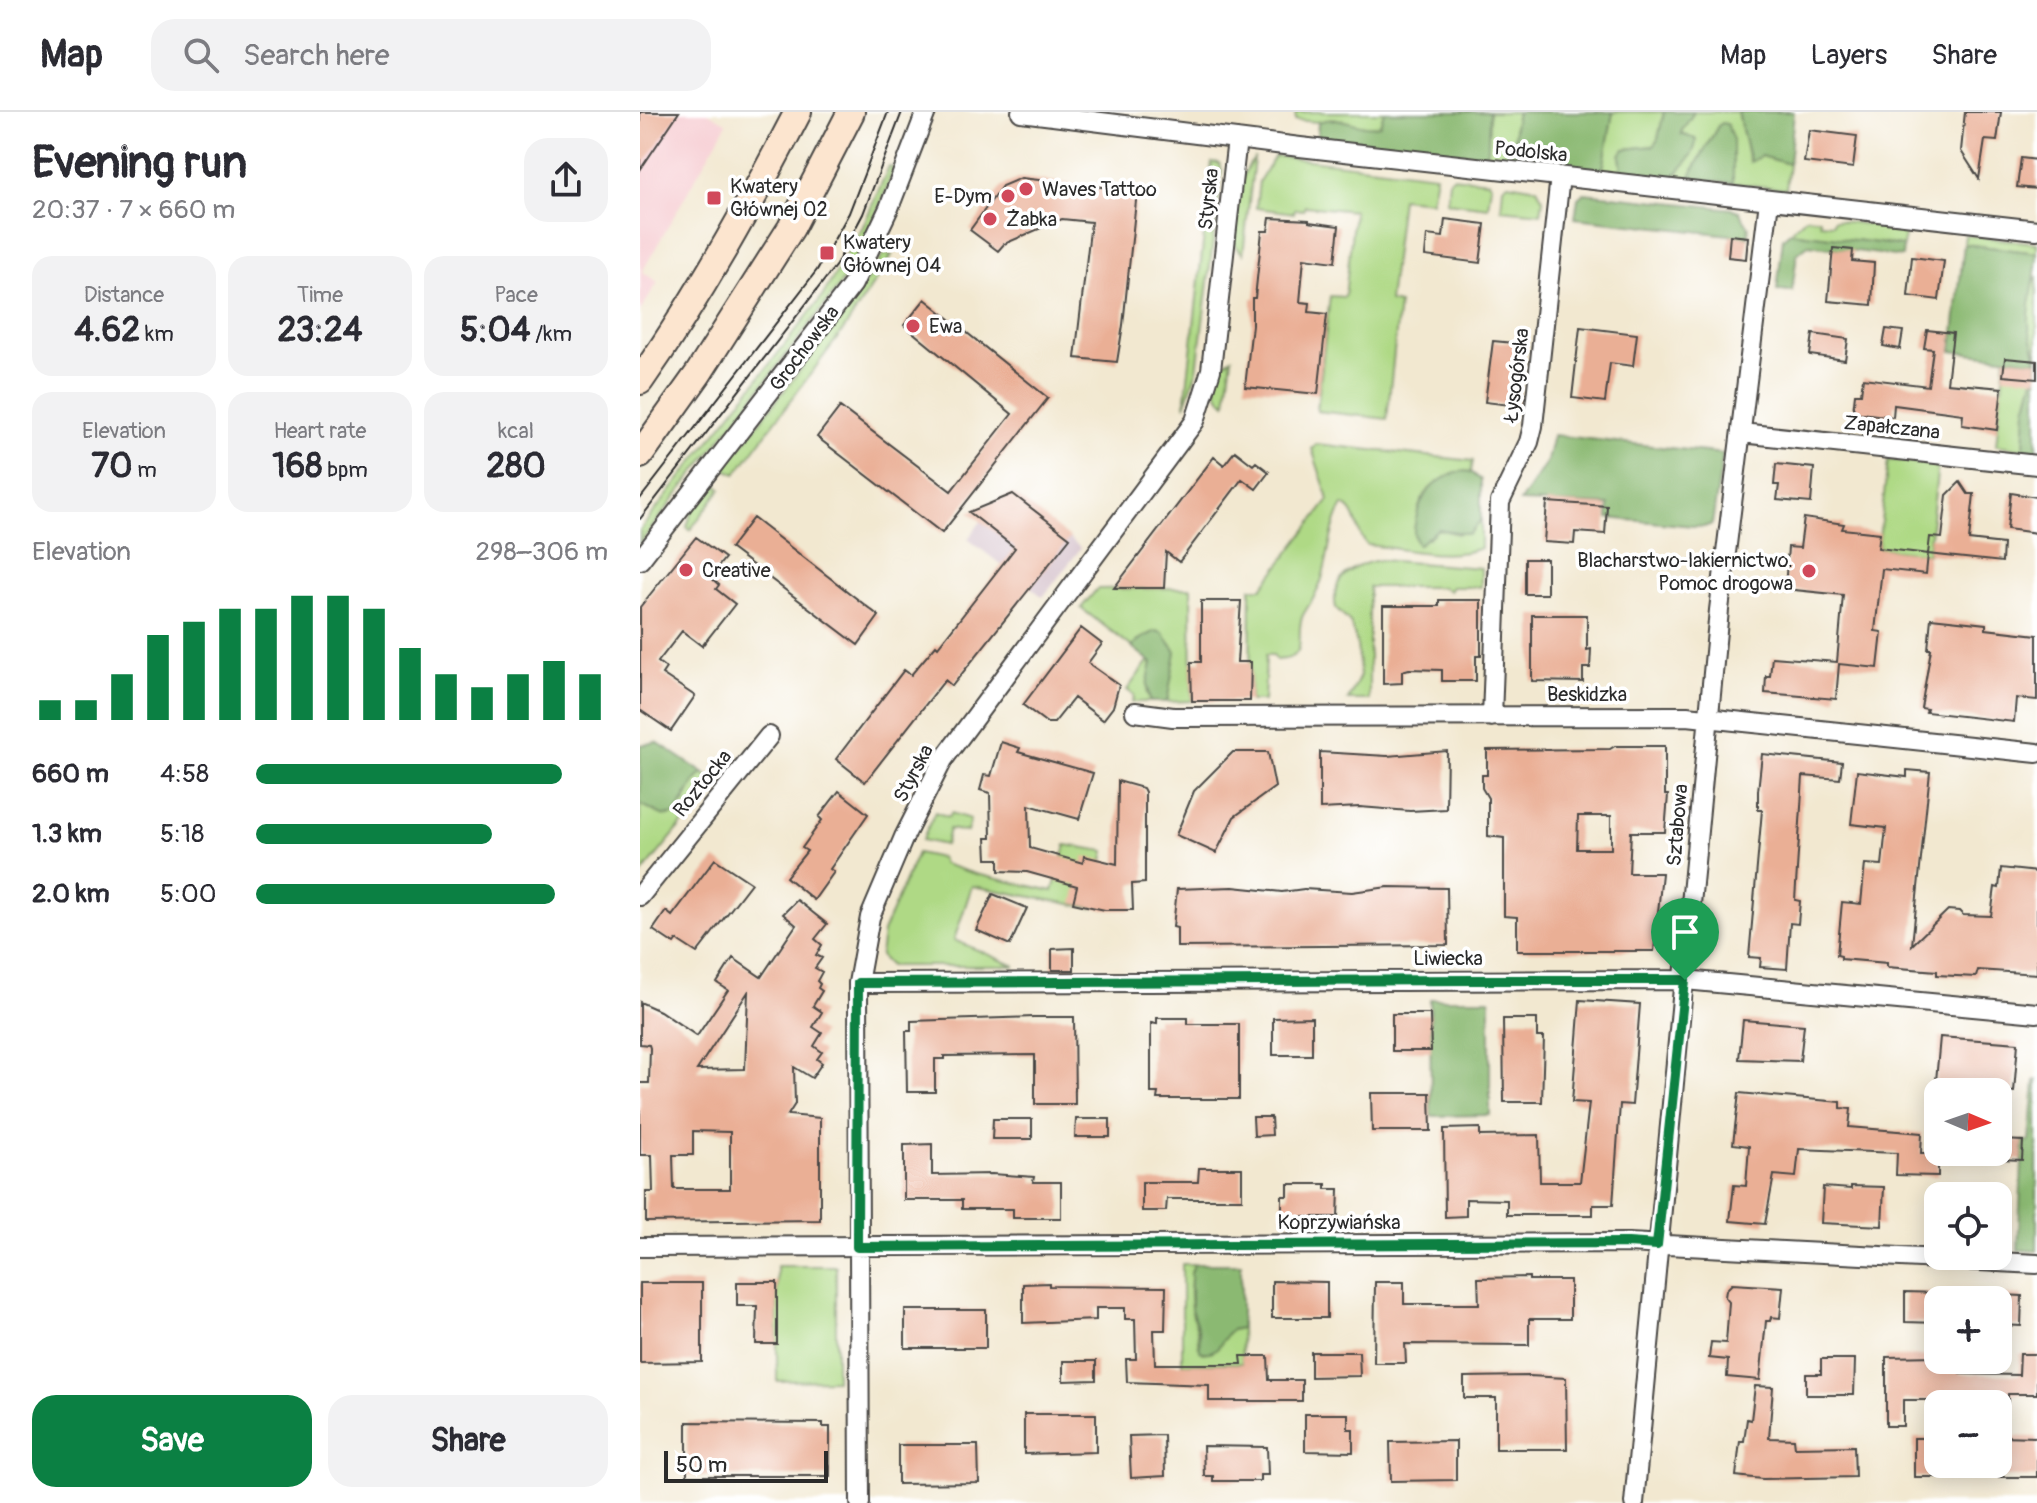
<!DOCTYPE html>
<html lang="en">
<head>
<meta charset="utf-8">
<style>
  :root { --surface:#fff; --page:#f2f2f3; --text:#2b2b33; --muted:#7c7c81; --line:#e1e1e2; --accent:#0b8043 }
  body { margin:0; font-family:Pangolin,sans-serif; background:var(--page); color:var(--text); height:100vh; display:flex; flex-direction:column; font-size:30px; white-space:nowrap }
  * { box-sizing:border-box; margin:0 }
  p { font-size:26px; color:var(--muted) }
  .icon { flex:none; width:44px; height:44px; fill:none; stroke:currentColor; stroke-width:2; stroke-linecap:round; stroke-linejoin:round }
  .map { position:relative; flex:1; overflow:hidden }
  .sheet { display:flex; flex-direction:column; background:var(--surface); width:640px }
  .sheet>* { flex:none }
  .needle { width:52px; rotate:92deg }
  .buttons { position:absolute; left:1284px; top:966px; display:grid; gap:16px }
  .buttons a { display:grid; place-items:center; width:88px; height:88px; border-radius:16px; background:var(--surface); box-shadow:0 4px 20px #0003; font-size:40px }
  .scale { position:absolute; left:24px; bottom:20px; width:164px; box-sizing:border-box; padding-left:8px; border:4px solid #2b2b2b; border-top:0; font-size:22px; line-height:28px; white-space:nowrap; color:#2b2b2b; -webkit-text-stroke:6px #fff; paint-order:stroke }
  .pin { position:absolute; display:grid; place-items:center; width:68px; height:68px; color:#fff; margin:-82px -34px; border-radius:50% 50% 50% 0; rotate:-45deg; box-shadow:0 0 8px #0007 }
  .pin .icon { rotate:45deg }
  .round { display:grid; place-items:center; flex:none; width:84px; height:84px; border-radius:24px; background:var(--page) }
  .headline { display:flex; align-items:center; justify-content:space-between; height:136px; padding:0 32px }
  h1 { font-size:44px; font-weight:800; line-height:60px }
  .stats { display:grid; grid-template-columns:repeat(3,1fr); gap:12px; height:136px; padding:8px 32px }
  .stats div { display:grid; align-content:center; border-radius:20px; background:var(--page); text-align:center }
  .stats b { font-size:34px; font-weight:800 }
  .stats small { font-size:22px; font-weight:400 }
  .stats p { font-size:22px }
  .chart { height:224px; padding:16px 32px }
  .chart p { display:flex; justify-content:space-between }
  .chart svg { width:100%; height:144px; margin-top:8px; stroke:var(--accent); stroke-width:6 }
  .cta { display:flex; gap:16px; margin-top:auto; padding:16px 32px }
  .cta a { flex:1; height:92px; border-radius:24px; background:var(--accent); color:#fff; font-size:32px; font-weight:800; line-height:92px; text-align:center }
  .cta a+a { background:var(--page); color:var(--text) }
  ul { padding:0 32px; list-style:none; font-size:26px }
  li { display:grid; grid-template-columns:128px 96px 1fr; align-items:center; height:60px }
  li i { height:20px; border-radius:10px; background:var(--accent) }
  header { display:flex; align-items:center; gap:48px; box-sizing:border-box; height:112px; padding:0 40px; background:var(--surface); border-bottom:2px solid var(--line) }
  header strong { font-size:38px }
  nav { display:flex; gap:44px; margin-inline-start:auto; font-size:28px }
  .search { width:560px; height:72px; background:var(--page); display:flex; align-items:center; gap:20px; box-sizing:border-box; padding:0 28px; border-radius:24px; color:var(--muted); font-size:30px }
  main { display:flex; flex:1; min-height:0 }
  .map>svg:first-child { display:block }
</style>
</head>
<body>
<header>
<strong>Map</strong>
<div class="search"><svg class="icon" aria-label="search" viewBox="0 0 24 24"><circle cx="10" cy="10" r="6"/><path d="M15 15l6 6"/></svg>Search here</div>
<nav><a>Map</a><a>Layers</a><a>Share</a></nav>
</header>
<main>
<section class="sheet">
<div class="headline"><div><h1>Evening run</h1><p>20:37 · 7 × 660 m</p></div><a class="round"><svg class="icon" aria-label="share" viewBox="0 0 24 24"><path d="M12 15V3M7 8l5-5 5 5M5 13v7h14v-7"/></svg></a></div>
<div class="stats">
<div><p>Distance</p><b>4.62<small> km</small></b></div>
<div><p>Time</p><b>23:24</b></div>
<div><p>Pace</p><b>5:04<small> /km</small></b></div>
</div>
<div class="stats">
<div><p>Elevation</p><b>70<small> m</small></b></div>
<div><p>Heart rate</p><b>168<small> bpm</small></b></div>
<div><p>kcal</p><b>280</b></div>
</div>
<div class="chart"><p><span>Elevation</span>298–306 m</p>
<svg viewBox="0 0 160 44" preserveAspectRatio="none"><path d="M5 44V38M15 44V38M25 44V30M35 44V18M45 44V14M55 44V10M65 44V10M75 44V6M85 44V6M95 44V10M105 44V22M115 44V30M125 44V34M135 44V30M145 44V26M155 44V30"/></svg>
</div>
<ul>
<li><b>660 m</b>4:58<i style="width:87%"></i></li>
<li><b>1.3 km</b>5:18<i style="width:67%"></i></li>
<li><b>2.0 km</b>5:00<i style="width:85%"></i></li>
</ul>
<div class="cta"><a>Save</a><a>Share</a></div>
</section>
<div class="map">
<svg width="1397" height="1391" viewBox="0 0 1397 1391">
  <rect width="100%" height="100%" fill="#fff"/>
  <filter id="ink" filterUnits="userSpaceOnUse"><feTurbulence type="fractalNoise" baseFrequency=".0125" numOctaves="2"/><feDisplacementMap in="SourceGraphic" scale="16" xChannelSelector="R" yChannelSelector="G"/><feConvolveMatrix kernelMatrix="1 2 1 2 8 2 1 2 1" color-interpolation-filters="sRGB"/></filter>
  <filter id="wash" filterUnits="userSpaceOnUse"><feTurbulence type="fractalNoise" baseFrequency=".006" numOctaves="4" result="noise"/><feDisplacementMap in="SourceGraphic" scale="32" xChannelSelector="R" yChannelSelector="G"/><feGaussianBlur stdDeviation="1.8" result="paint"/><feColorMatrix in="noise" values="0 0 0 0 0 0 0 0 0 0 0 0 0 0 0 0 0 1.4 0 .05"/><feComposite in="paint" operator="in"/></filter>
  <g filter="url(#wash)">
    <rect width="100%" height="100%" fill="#f2e8d0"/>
    <!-- built -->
    <path fill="#f7cfd4" d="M0 0H68L87 11 2 160 18 170 0 200Z"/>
    <!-- industrial -->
    <path fill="#d2bdc8" d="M373 382 441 436 403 485 328 427 357 388Z"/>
    <!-- green -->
    <path fill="#afd985" stroke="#6d8258" stroke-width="2" d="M656 0H744L740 14 730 16 694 6 678 10 655 8Z
      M849 0H877L874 15 875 48 845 44 848 34Z
      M973 0H1024L1018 27 1014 34 984 37 980 43 982 59 963 57Z
      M1054 0H1098L1109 49 1121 44 1149 52 1146 77 1093 71V28L1078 14 1049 66 1034 65 1053 39 1046 23 1041 22V19Z
      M635 44 796 63 791 89 761 86 749 190 759 192 747 307 677 299 690 184 705 185 714 99 665 94 663 98 655 97 654 101 616 96 619 69Z
      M614 47 603 142 594 132C597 106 594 67 614 47Z
      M572 50 579 51 582 58 557 258 545 294Z
      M249 54 254 56C239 98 222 138 198 176L0 431V418L182 185 223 114Z
      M812 65 849 69 851 73 848 95 807 90 809 68Z
      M868 71 897 76 903 87 901 101 861 97 863 75Z
      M1166 105 1180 107V111L1193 112 1194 108 1266 117 1263 134 1150 120Z
      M1325 123 1397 131V141L1324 132Z
      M244 142 252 143 207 213 96 362 85 357 86 353 201 206Z
      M1397 164V267H1394L1386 297 1384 337 1356 333 1365 246 1396 249C1397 237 1391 229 1389 217 1387 200 1389 179 1397 164Z
      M592 246 586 291C572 282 576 268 579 254Z
      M676 332 833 349 831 360C821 358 815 361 806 366 779 380 779 393 774 420L788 426 798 417 818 422 841 408V436C805 449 764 436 727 433 715 420 719 400 703 393 690 414 689 446 681 470 677 483 669 492 663 503 653 523 673 546 636 548L633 543H626L624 589H610L611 476H622L689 388 672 337Z
      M1248 348 1298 353 1288 442 1238 436Z
      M74 370 81 377 50 418 47 415 53 395Z
      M740 448 841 456V475H812L809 479 802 475H729V588H708L720 564 717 532 710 510 696 496C689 465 715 452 740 448Z
      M551 476 552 589 527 590C530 580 528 572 531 563 537 533 540 538 513 520L492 535 441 496 457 477Z
      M509 548 512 553 507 581 510 590H492L494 583 487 578Z
      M63 661 76 671 0 764V692L17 701 30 704 44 691 54 670Z
      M295 700 309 705 311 701 330 707 327 720 309 717 305 733 282 728Z
      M426 733 465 739 453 796 332 774 314 828 375 854H250L240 844 243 820 277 741 301 746 303 752 335 762 413 779Z
      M542 1152H554C550 1166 548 1185 552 1200 555 1213 559 1219 558 1233L563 1241C578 1240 582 1229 591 1218L601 1216 602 1251 542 1252Z
      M137 1154H196V1268L137 1269Z"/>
    <!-- forest -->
    <path fill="#8bb972" stroke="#5b724e" stroke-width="2" d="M744 0H849L848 34 845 44 677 26 678 10C701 1 719 19 740 13Z
      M877 0H973L963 57 875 48 874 15Z
      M1024 0H1054L1041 20V22L1056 27C1057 39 1043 56 1034 65L982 59 980 43 984 37 1014 34 1018 27Z
      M1098 0H1154L1149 52 1121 44 1110 50Z
      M1082 11 1087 12 1093 28V71L1049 66 1078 14Z
      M944 81 1093 97 1099 99 1109 115 1108 125 935 106 938 86Z
      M1150 120 1263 134 1262 145 1168 133 1157 142 1152 179 1137 178 1143 126Z
      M1324 132 1397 141C1397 165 1388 187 1389 211 1389 225 1397 236 1396 249L1312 239Z
      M1394 267H1397V338L1384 337 1386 297Z
      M913 323 1083 342 1072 412 1064 415 968 406 969 393 880 390 907 349Z
      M823 359 831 360 841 368V408L829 422 798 417 778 433C772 424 774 417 776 407 781 380 796 366 823 359Z
      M516 519 523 521 536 540 527 590H510L507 573 512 551 492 535 500 527Z
      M17 630 63 661 54 670 36 702 24 704 0 692V633Z
      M790 887H850V1003L791 1004Z
      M1395 968H1397V1139L1378 1138 1383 1029H1390Z
      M554 1152H601V1216L591 1218C581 1229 577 1245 560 1239L559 1220 551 1197V1161Z"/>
    <g id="blocks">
      <!-- building -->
      <path fill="#eaaf95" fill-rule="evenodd" d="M0 0H39L0 58Z
        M1325 0H1361L1357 29 1345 28 1339 67 1321 39Z
        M1169 18 1217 24 1213 56 1164 50Z
        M1381 46 1397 48V77L1377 75Z
        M381 66 497 79 483 213 477 250 435 246 451 110 422 107 364 132 358 139 330 118 362 74Z
        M630 106 669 108V110L699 114 695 150 664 146 660 190 670 191 669 200 687 202 678 282 605 275 612 213V186H615L622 119H628Z
        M805 107 845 112 840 151 785 144 787 123 803 125Z
        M1090 123 1108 125 1106 147 1088 145Z
        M1193 136 1213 138 1212 149 1234 151 1232 193 1188 189Z
        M1272 145 1304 149 1299 188 1268 184Z
        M285 187 408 286 302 421 177 325 200 295 311 379 372 302 264 213Z
        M940 215 997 222 993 254 970 251 965 290 932 286Z
        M1246 217 1263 219 1260 237 1243 234Z
        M1287 218 1313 221 1307 271 1362 276 1357 318 1322 313 1323 302 1254 293 1253 305 1213 300 1215 282H1221L1223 266 1288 274 1293 237 1284 236Z
        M1173 222 1208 227 1205 248 1170 243Z
        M853 229 884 232 878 294 845 290Z
        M1365 246 1397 249V267L1363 264Z
        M595 339 613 353 616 350 629 360 616 377 602 367 539 450 526 440 524 476H474L574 345 584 353Z
        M1136 352 1174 356 1171 391 1137 388 1139 373H1134Z
        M1320 370 1328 382H1334L1329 428 1363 432 1362 450 1288 442 1290 425 1302 426 1307 383Z
        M1371 381 1397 385V421L1367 417Z
        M373 382 430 426 312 574 305 568 225 670 196 647 264 558 271 563 296 533 298 535 375 436 329 400Z
        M907 390 967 394 965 422 935 420 934 432 904 430Z
        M113 406 239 504 218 533 90 436Z
        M1164 406 1204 412 1202 417 1240 421 1238 436 1288 442 1286 462 1242 457 1235 519 1242 520 1238 556 1199 552 1196 587 1125 581 1126 564H1130L1132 545 1197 550 1203 483 1145 477 1148 435 1160 436Z
        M56 425 85 446 70 465 79 473 76 477 95 492 62 534 42 519 18 550 26 556 22 562 55 584 31 619 0 598V495Z
        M885 447H907V482H885Z
        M799 488H841V544H836V569H802V558L769 557 762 559V571L743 572V494H799Z
        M561 489H601L597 550H611L610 589H552L551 550H561Z
        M892 503H947V538L951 537 950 556H943V570L892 569Z
        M1291 506 1346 512V517L1397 523V588L1376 586 1374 610 1286 600 1287 597 1281 596 1291 537H1288Z
        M441 516 462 532 448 551 479 573 473 595 463 608 434 586 414 611H407L383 593Z
        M361 630 380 636 378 640 453 661 439 707 389 693 390 736 443 751 444 744 477 752 478 669 503 676 505 680V771L492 772 493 798H465L433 791 437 774 387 760 359 759V747H347L346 726H351L350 681 340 678 344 663 351 664Z
        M975 634H1025V683H1028L1025 720H991L989 761H1022L1014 839H877V805L864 804V726L848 724V686L842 676V663H847V638L970 637ZM938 704H971V737H937Z
        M807 639 806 697 770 699 720 695 680 697V640L747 644Z
        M593 640H628L635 675 594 705 576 741 536 723 554 679Z
        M1122 642 1202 650 1200 667 1163 664 1155 788 1160 789 1158 812 1150 811 1147 857 1120 855 1121 846 1109 845 1122 698H1118V679Z
        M1267 658 1290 660 1272 833 1308 798 1319 799 1323 803 1351 804 1355 775 1359 776 1361 756 1397 760V862L1338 858 1336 865 1297 863V859L1247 855V851L1201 847V844L1197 843 1202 790 1221 792 1225 752 1242 753 1246 716 1211 712 1217 659 1267 665Z
        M199 679 228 702 190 757 194 760 174 788 146 765 167 739 162 736 182 708 179 705Z
        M75 747 111 771 57 841 37 828 34 832 13 818 26 799 32 804Z
        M593 775 642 780 664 777 712 780 748 775 807 776 808 833 537 835V816L533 815 537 777Z
        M353 782 387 796 370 833 336 818Z
        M157 788 187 812 175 827 182 833 176 843 182 846 175 856 182 860 177 869 180 872 178 876 182 879 173 894 182 900 173 915 182 921 174 934 182 940 177 947 182 951 172 966 154 955 155 992 148 1003 180 1006V1108L6 1110V1080H13L12 1043H0V971H9L10 936 9 933 0 932V890L20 899 57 924 88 878 77 871 93 846 121 865 156 813 143 802ZM108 880 105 957 57 958ZM53 1019 90 1020V1077H34L33 1043H53Z
        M434 836V858H412V837Z
        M940 888 1000 892 992 993 980 992 973 1093H953V1103H867V1088L826 1087V1104L805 1105 804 1017 840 1016V1024L899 1023 900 1070H940L949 991 932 990Z
        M752 902H790L791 939H752Z
        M394 905H434L435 992H395V943L304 944V947H295V980H267L266 919H271V909Z
        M672 905V943H633V906Z
        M517 906H548V912H599V987H517L518 981H511V911L517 912Z
        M863 907H897V925H904L902 990H864Z
        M1103 908 1164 913 1160 949 1099 947Z
        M1300 925 1378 931 1374 980 1339 977 1338 980H1295Z
        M731 981H790L791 1019H732Z
        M1099 981 1201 990V996L1211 997 1209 1015 1282 1021 1281 1041H1298V1064L1256 1063 1257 1041 1159 1037 1156 1065 1134 1063 1125 1112 1090 1109 1094 1073 1106 1074 1109 1034 1093 1032Z
        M613 1005H631L632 1023 614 1024Z
        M353 1007H392V1027H352Z
        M436 1007H470V1025H435Z
        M1362 1028 1383 1029 1382 1048 1361 1047Z
        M292 1032V1063L352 1062 394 1065 393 1070H421V1106H373V1097H322V1088H264V1033Z
        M559 1056H602V1087H527L526 1099H502V1070H558Z
        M648 1072H686V1077H699L698 1105H642V1084H648Z
        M1211 1074 1244 1075 1242 1114 1181 1111 1183 1075 1211 1077Z
        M889 1165V1168H930V1207H889V1233L765 1232 766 1251H734L735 1170H764V1192H839L838 1166Z
        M632 1169 687 1170V1206H632Z
        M97 1170H137V1232H116L117 1194H97Z
        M0 1171H62V1250L0 1251Z
        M409 1171V1174L526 1175 525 1218H514L515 1252H602L601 1244H628L629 1268H662V1289H569V1273L487 1270 486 1247H496L495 1207H485V1196H456V1208L383 1211V1172Z
        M1092 1172 1143 1175 1140 1206 1131 1205 1130 1209H1126L1120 1268 1087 1265 1088 1248 1069 1246 1071 1230 1086 1231 1089 1190 1085 1185 1086 1178Z
        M1265 1180 1299 1181 1298 1211 1265 1210Z
        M1363 1183 1382 1184 1381 1214 1362 1213Z
        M265 1198H346V1236H265Z
        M671 1240H719L720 1264 671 1265Z
        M1380 1242H1397V1282H1368V1292H1344V1288H1263V1314H1246V1245L1298 1244V1248H1321L1320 1262 1379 1263Z
        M1181 1247H1215L1214 1283H1166V1262H1181Z
        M423 1249H456V1268L423 1269Z
        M889 1264 926 1266 927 1337H856V1286H824V1265Z
        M1115 1274 1133 1275 1129 1326 1154 1327 1155 1335 1214 1334 1215 1365 1123 1367 1096 1364 1100 1329H1104L1107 1307 1111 1308Z
        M384 1302H456V1340L384 1342Z
        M665 1302H708V1317H713V1340L665 1339Z
        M47 1310 183 1311V1315H190V1364H47Z
        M524 1323 525 1364 491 1366 489 1324Z
        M1358 1324 1397 1325V1365H1358Z
        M1274 1326H1292V1335H1298V1365H1274Z
        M816 1329V1368L751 1369 750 1330Z
        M258 1333H338L339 1371 258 1372Z
        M563 1334 627 1335 628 1363H620V1369H573V1364H564Z"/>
    </g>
  </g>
  <g filter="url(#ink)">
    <use href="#blocks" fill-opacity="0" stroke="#494744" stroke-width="2"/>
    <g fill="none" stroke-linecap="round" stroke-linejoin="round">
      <defs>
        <path id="minor" d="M381 0 660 35 1397 118
          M1102 321 1397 353
          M0 448 213 172 249 96 286 0
          M495 600 533 605 1047 604 1397 641
          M852 605 860 390 889 330 893 314 920 64
          M0 784 129 624
          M218 871 1045 868 1397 901
          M0 1135 988 1131 1397 1152
          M220 1391 218 871 230 805 264 725 303 648 555 309 571 258 597 27
          M994 1391 1079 498 1129 89"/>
        <path id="secondary" d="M0 269C60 183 110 93 158 0
          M0 343 58 262 151 116 211 0"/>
      </defs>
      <!-- minor casing -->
      <use href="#minor" stroke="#494744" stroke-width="22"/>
      <!-- secondary casing -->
      <use href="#secondary" stroke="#494744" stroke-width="30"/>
      <!-- minor -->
      <use href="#minor" stroke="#fff" stroke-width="18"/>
      <!-- secondary -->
      <use href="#secondary" stroke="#fce5cf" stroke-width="26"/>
      <!-- tram -->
      <path stroke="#2b2b2b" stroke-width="2" d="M0 387 177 158 209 101 248 0
        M0 407 196 153 223 102 262 0"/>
    </g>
  </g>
  <g fill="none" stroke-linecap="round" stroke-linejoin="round" filter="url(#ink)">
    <defs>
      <path id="route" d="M834 868H1045L1017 1133 988 1131 217 1135 218 871Z"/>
    </defs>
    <!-- route casing -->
    <use href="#route" stroke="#fff" stroke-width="16"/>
    <!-- route -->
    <use href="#route" stroke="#0b8043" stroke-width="10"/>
  </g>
  <!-- markers -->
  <g fill="#d1495b" stroke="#fff" stroke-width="3">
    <circle cx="386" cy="77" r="8"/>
    <circle cx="368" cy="84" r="8"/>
    <rect x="66" y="78" width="16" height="16" rx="4"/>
    <circle cx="350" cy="107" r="8"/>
    <rect x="179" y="133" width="16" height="16" rx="4"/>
    <circle cx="273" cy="214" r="8"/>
    <circle cx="46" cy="458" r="8"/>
    <circle cx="1169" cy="459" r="8"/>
  </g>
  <g text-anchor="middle" stroke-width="7" stroke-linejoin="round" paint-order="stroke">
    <!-- street labels -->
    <g font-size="20" fill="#2b2b2b" stroke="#fff">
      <text transform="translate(891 39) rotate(6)" y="7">Podolska</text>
      <text transform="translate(568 87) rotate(-84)" y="7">Styrska</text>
      <text transform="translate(164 236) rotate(-53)" y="7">Grochowska</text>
      <text transform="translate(876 263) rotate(-83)" y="7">Łysogórska</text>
      <text transform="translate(1252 315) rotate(6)" y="7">Zapałczana</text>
      <text x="947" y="589">Beskidzka</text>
      <text transform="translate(273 661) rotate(-62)" y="7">Styrska</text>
      <text transform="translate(62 671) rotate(-51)" y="7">Roztocka</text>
      <text transform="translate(1037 713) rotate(-85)" y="7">Sztabowa</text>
      <text x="808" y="853">Liwiecka</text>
      <text x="699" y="1117">Koprzywiańska</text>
    </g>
    <!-- poi labels -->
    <g font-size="20" fill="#2b2b2b" stroke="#fff" text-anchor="start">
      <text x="90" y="81">Kwatery<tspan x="90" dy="23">Głównej 02</tspan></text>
      <text x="402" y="84">Waves Tattoo</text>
      <text x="352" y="91" text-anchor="end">E-Dym</text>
      <text x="366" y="114">Żabka</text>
      <text x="203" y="137">Kwatery<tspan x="203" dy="23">Głównej 04</tspan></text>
      <text x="289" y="221">Ewa</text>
      <text x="1153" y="455" text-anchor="end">Blacharstwo-lakiernictwo.<tspan x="1153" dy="23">Pomoc drogowa</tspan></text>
      <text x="62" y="465">Creative</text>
    </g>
  </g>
</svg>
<div class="buttons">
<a><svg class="needle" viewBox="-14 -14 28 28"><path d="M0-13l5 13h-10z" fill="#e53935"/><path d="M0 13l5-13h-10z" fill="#7c7c81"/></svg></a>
<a><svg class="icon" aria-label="locate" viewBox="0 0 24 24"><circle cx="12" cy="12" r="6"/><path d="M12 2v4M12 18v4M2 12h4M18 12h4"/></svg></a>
<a>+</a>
<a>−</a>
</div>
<div class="scale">50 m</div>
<div class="pin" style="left:1045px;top:868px;background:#1e9e55"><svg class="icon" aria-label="arrive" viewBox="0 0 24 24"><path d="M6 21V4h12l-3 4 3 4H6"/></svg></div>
</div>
</main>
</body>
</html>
